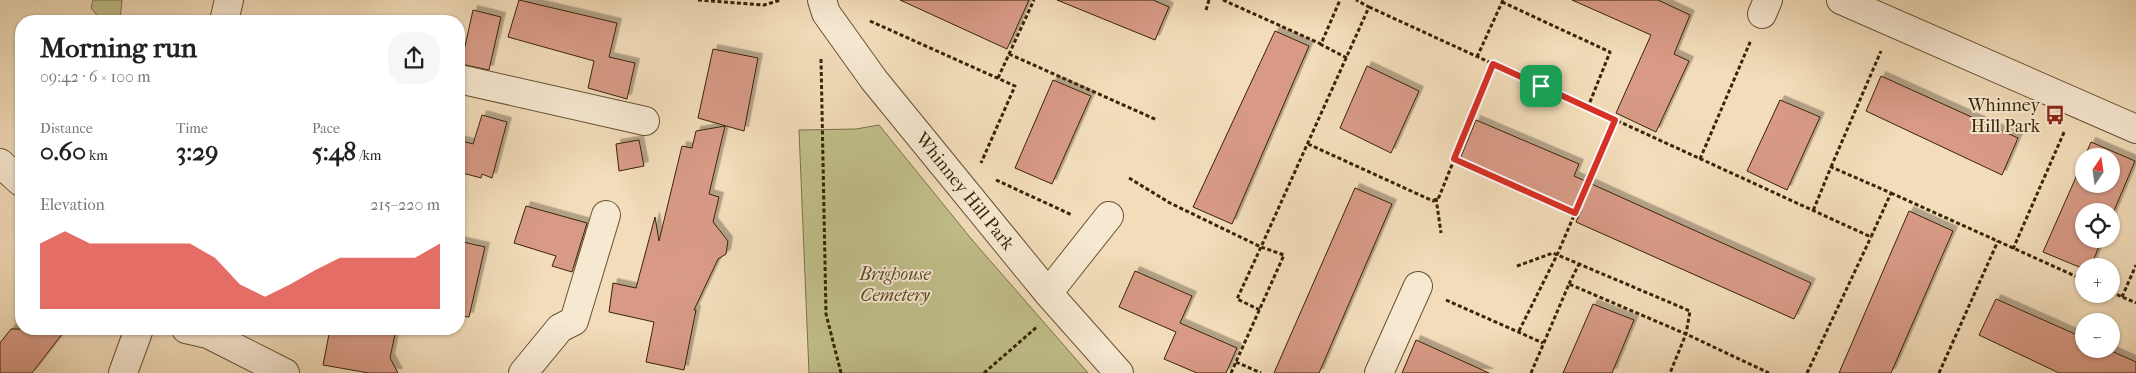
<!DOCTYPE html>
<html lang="en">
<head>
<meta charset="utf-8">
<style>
  :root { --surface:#fff; --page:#f6f6f6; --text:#222; --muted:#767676; --accent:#d93025 }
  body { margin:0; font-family:"IM FELL French Canon",serif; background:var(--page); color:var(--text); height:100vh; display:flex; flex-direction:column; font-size:19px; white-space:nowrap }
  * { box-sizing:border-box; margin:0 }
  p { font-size:16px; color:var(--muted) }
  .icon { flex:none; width:28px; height:28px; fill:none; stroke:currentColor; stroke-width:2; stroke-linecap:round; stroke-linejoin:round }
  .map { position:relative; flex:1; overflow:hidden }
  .side { position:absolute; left:15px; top:15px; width:450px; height:320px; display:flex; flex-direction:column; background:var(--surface); border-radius:20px; box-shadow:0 1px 4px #0004 }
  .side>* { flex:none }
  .needle { width:32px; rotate:13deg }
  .buttons { position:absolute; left:2075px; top:148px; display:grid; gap:10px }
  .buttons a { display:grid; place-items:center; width:45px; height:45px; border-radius:50%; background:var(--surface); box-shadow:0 1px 4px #0004; font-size:25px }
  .pin { position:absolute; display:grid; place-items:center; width:42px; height:42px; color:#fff; margin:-21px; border-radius:10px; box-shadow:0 2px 8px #0006 }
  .round { display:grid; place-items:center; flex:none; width:52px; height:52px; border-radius:20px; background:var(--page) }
  .head { display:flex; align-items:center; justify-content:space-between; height:85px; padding:0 25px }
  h1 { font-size:28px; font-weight:800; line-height:38px }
  .stats { display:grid; grid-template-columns:repeat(3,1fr); gap:8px; height:85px; padding:5px 25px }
  .stats div { display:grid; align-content:center }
  .stats b { font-size:25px; font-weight:800 }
  .stats small { font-size:14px; font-weight:400 }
  .stats p { font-size:14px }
  .chart { height:140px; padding:10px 25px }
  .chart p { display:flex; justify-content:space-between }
  .chart svg { width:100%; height:90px; margin-top:5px; fill:var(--accent); opacity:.7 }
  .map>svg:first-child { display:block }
</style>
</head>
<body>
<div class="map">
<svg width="2136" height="373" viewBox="0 0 2136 373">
  <defs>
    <filter id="shadow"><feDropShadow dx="4.5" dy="-4.5" stdDeviation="0" flood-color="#0004"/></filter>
  </defs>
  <rect width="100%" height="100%" fill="#f2dcb9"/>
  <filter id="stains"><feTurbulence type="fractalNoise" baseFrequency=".004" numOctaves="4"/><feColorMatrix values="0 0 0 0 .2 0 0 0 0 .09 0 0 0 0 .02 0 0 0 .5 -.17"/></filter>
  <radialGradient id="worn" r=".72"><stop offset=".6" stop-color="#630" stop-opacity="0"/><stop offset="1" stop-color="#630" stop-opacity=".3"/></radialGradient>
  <!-- green -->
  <path fill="#c0bf8b" stroke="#7c7248" d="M93 0H122L120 21H102L91 8Z
    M879 125 973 241 1088 373H809L799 130 856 129Z"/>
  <!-- building -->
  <path fill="#d89a86" stroke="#392404" filter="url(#shadow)" d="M519 0 617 23 609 57 635 63 627 99 588 88 594 61 508 37Z
    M900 0H1029L1007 49Z
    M1057 0H1153L1169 7 1155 40Z
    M1572 0H1658L1690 15 1674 54 1689 61 1656 132 1616 113 1651 35Z
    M473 10 501 17 489 70 461 64Z
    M1275 31 1309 46 1232 224 1193 207Z
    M713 49 758 58 744 131 698 118Z
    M1367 66 1419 91 1391 153 1340 128Z
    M1881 76 2018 138 2002 175 1866 111Z
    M1053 80 1091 96 1052 184 1015 168Z
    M1780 100 1820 117 1787 190 1747 171Z
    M482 115 507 122 492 178 482 174 481 178 459 172V140L473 144Z
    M1476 120 1579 164 1574 176 1811 283 1794 319 1576 222 1581 211 1460 159Z
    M725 126 709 194 719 197 713 222 728 241 726 254 718 259 694 310H696L684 370 646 362 654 322 609 312 613 283 636 288 655 217 659 241 682 146 692 148 696 131Z
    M639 140 644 166 619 171 616 144Z
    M2091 142 2135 161 2111 218V211H2084V239H2102L2091 266H2084V269L2043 252 2084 159V184H2111V156H2085Z
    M1355 188 1392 204 1319 373H1274Z
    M526 206 587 223 572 272 552 266 556 256 514 243Z
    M1909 211 1953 231 1891 373H1839Z
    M459 241 485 247 469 317 459 316Z
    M1135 271 1192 296 1180 323 1237 348 1226 373H1197L1164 359 1176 332 1119 307Z
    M1996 299 2084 338V349H2107L2136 362V373H2059L1979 335Z
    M1593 304 1634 320 1612 373H1563Z
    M11 329H66L32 373H0V343Z
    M330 329 361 333V329H396L390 358 398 373H369L323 365Z
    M1416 340 1489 373H1402Z"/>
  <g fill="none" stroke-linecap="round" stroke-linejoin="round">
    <defs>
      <path id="minor" d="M822 0 826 13 874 80 1048 293 1119 373
        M1841 0 2136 129
        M1762 14 1768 0
        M224 21 229 0
        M459 79 645 121
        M0 163 21 182
        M1048 293 1109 216
        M186 329 208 334 285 373
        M123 373 139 329
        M523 373 560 328 574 321 606 215
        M1379 373 1418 286"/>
    </defs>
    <!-- minor casing -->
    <use href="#minor" stroke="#675231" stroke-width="30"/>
    <!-- path -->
    <path stroke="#392404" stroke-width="3" stroke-dasharray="4 2.5" stroke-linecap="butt" d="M698 0 764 5 781 0
      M1223 0 1321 44 1340 0
      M1502 2 1610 52 1588 107
      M1369 7C1537 84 1703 160 1871 237L1891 193 1831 167 1813 211
      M1206 10 1209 0
      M870 21 1015 86 981 163
      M1320 44 1347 58
      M1009 54 1157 120
      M1477 57 1503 0
      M821 59 826 314 841 373
      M998 78 1034 0
      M1308 144 1433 201 1439 197 1493 63
      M1454 159 1575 213
      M1700 159 1751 40
      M1831 167 1881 51
      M1129 178 1170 203 1261 247 1237 299 1260 310
      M996 180 1072 215
      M1891 193 2084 280
      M1436 198 1441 233
      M2013 249 2065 130
      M1517 266 1553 253 1690 311 1686 334 1670 373
      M1569 284 1579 264
      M2111 292 2136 303
      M2122 297 2136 265
      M1446 300 1543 343
      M1519 331 1557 255 1615 120
      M1236 362 1261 373
      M984 373 1038 326
      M1231 373 1284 255 1261 247 1369 7 1356 0
      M1531 373 1569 284 1686 334 1769 373
      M1807 373 1871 237
      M1939 373 1998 241"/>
    <!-- minor -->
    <use href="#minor" stroke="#f7e8d2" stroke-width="28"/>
  </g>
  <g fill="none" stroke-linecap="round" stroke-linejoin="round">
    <defs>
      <path id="route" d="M1493 64 1615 120 1575 213 1454 159Z"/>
    </defs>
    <!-- route casing -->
    <use href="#route" stroke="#fff" stroke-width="10"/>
    <!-- route -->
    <use href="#route" stroke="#d93025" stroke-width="6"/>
  </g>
  <!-- icons -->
  <defs>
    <symbol id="bus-bare" viewBox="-9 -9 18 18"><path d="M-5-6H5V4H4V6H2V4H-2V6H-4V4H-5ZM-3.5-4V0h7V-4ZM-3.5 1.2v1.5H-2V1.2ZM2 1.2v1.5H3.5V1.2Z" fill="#8f2418" stroke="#f7e8d2" stroke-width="2.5" paint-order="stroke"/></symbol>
  </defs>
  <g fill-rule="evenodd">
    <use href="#bus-bare" x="2041" y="101" width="28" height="28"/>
  </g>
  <g text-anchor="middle" stroke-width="4" stroke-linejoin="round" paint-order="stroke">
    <!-- poi labels -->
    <g font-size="18" fill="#392404" stroke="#f7e8d2" text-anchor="end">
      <text x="2040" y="111">Whinney<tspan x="2040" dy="21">Hill Park</tspan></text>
    </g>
    <!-- street labels -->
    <g font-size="18" fill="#392404" stroke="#f7e8d2">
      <text transform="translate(965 191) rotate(51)" y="6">Whinney Hill Park</text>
    </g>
    <!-- park labels -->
    <g font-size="18" font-style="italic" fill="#5b4b26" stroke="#f7e8d2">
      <text x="895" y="280">Brighouse<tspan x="895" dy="21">Cemetery</tspan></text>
    </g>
  </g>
  <rect width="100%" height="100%" filter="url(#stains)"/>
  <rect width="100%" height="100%" fill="url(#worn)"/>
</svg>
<div class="buttons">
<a><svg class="needle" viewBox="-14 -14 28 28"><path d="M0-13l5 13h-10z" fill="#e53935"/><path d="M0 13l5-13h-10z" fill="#767676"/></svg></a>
<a><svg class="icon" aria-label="locate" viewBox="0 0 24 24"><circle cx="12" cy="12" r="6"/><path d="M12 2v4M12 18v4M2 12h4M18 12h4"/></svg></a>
<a>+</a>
<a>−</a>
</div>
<div class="pin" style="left:1541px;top:86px;background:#1e9e55"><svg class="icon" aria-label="arrive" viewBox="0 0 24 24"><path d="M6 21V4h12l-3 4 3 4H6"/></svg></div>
<section class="side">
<div class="head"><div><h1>Morning run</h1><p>09:42 · 6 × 100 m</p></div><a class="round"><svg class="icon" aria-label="share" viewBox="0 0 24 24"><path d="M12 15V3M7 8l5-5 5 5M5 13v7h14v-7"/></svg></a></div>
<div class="stats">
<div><p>Distance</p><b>0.60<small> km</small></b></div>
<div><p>Time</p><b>3:29</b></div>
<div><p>Pace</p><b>5:48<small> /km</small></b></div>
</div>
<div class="chart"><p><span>Elevation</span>215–220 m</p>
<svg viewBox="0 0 160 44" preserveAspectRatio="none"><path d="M0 44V12L10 6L20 12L30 12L40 12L50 12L60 12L70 19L80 32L90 38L100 32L110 25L120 19L130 19L140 19L150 19L160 12V44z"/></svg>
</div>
</section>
</div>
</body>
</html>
